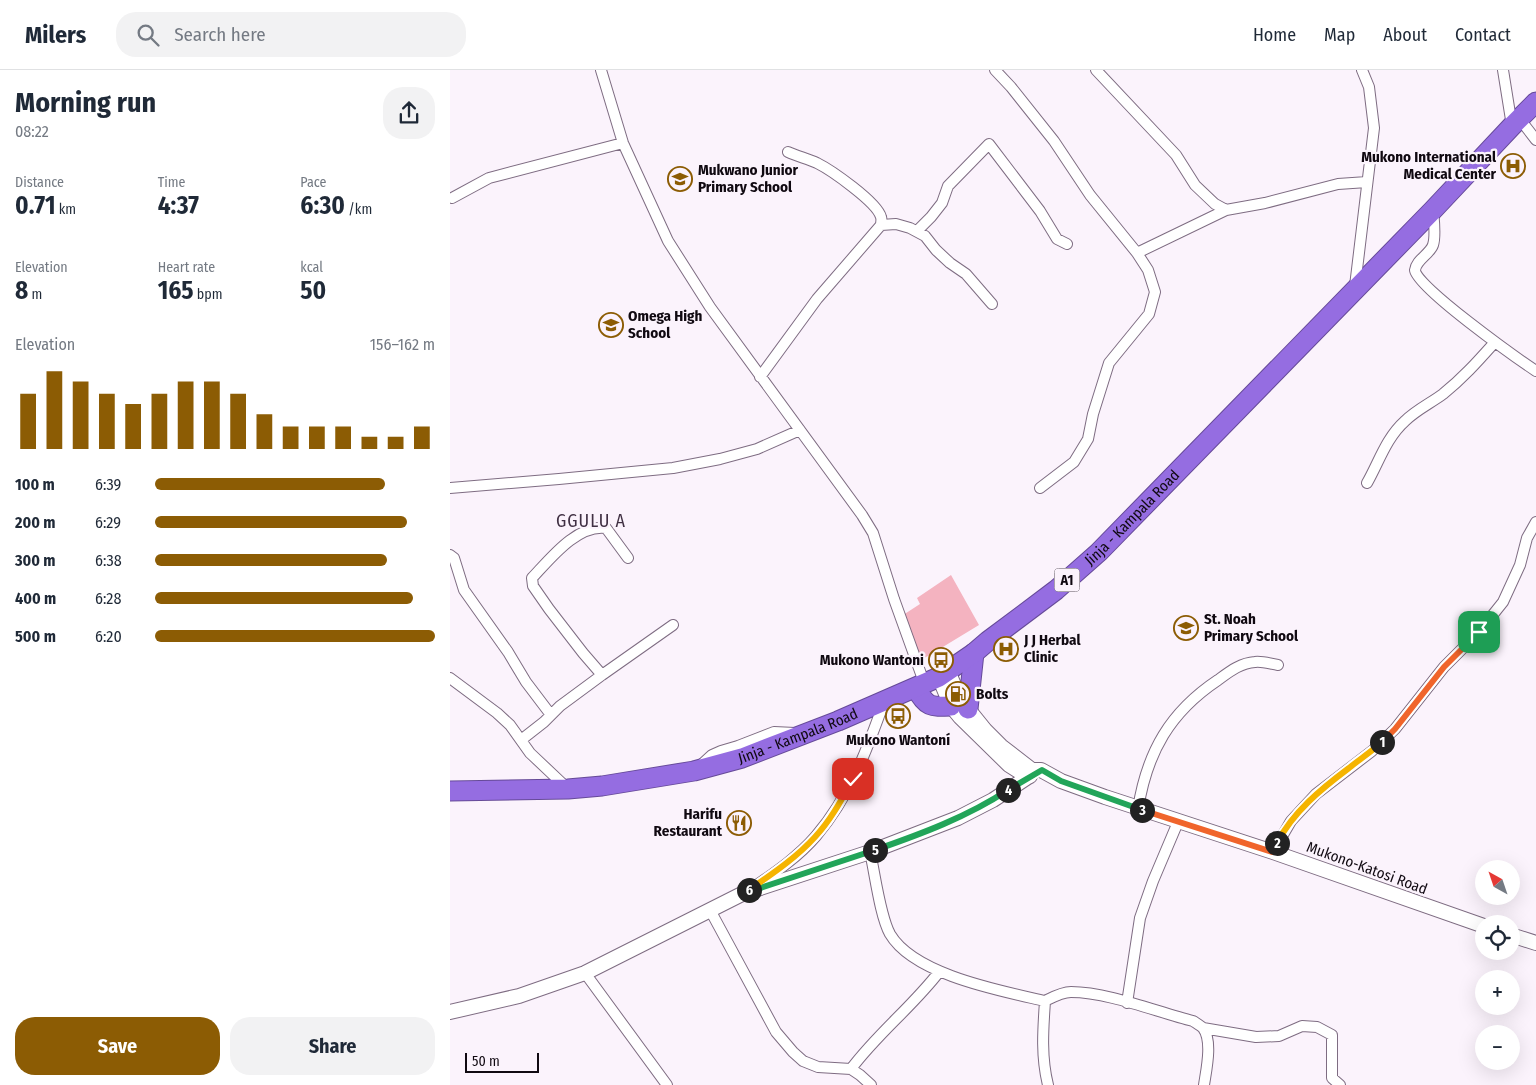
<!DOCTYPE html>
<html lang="en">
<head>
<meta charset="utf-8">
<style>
  :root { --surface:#fff; --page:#f2f2f3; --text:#1f2937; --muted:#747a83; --line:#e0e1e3; --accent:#8c5c04 }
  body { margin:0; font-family:"Fira Sans Condensed",sans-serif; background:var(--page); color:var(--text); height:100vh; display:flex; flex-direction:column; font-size:19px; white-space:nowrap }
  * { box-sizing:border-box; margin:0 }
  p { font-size:16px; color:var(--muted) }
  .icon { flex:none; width:28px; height:28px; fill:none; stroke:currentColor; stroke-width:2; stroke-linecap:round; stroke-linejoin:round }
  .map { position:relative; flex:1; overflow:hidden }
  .side { display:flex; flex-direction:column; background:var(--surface); width:450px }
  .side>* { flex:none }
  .needle { width:32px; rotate:320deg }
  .tools { position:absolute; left:1025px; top:790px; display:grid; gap:10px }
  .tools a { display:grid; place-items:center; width:45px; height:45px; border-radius:50%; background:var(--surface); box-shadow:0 5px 20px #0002; font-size:25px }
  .scale { position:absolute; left:15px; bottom:12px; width:74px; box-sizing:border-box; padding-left:5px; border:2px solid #100911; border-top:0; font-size:14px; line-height:18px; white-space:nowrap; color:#100911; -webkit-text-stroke:4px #fbf3fc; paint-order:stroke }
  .pin { position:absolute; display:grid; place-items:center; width:42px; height:42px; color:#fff; margin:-21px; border-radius:10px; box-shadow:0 2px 8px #0006 }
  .km { position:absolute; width:25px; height:25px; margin:-12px; border-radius:50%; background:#222; color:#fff; font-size:14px; line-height:25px; text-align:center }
  .round { display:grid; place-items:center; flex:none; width:52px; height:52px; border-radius:20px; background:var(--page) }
  .headline { display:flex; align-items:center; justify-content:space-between; height:85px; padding:0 15px }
  h1 { font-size:28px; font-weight:700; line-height:38px }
  .stats { display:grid; grid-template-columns:repeat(3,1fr); gap:8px; height:85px; padding:5px 15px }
  .stats div { display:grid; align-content:center }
  .stats b { font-size:25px; font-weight:700 }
  .stats small { font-size:14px; font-weight:400 }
  .stats p { font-size:14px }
  .chart { height:140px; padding:10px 15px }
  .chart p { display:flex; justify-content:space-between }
  .chart svg { width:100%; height:90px; margin-top:5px; stroke:var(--accent); stroke-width:6 }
  .button { display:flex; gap:10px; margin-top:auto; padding:10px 15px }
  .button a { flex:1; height:58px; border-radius:20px; background:var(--accent); color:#fff; font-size:20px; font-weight:700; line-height:58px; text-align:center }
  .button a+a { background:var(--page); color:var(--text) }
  ul { padding:0 15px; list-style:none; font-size:16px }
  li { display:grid; grid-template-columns:80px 60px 1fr; align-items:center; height:38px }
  li i { height:12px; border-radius:6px; background:var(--accent) }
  header { display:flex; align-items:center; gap:30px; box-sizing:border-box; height:70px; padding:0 25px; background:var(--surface); border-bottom:1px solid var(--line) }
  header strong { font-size:24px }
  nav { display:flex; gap:28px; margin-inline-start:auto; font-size:18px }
  .search { width:350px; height:45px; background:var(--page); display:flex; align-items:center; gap:12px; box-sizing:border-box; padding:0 18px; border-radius:20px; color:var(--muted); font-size:19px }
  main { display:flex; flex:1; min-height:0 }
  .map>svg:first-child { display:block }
</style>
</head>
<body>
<header>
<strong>Milers</strong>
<div class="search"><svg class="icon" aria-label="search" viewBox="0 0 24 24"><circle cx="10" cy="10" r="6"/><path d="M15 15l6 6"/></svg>Search here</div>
<nav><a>Home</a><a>Map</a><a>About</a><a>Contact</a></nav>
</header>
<main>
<section class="side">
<div class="headline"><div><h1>Morning run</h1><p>08:22</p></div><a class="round"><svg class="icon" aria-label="share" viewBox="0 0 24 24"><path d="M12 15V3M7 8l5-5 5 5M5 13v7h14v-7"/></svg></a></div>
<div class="stats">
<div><p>Distance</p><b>0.71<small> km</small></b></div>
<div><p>Time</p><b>4:37</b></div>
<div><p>Pace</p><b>6:30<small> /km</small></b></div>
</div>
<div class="stats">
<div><p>Elevation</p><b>8<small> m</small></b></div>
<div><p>Heart rate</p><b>165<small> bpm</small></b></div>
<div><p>kcal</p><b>50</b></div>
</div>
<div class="chart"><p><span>Elevation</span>156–162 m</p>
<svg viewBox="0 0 160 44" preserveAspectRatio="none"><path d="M5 44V17M15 44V6M25 44V11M35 44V17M45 44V22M55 44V17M65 44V11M75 44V11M85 44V17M95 44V27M105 44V33M115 44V33M125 44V33M135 44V38M145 44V38M155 44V33"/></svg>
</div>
<ul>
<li><b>100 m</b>6:39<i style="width:82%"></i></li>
<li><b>200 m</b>6:29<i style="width:90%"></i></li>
<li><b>300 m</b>6:38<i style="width:83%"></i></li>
<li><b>400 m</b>6:28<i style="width:92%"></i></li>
<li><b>500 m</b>6:20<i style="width:100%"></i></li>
</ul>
<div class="button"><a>Save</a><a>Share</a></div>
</section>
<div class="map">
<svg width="1086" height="1015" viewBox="0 0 1086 1015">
  <rect width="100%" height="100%" fill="#fbf3fc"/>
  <!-- green -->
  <path fill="#f4b3c0" d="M501 505 529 555 478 586 470 590 460 588 458 585 450 547 470 534 467 528Z"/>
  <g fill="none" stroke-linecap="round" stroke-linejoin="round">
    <defs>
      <path id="street" d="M151 0 173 73 218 171 260 237 412 445 423 463 444 529 475 615
        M545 0 561 17 604 71 640 125 687 183 698 200 705 222 699 244 659 293 643 344 638 369 624 392 590 418
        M646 0 726 85 745 115 765 134 776 140 815 133 888 114 917 112
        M1053 0 1062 56
        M1069 48 1086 70
        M2 128 39 108 173 73
        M983 140C984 151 986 166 983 175 980 184 966 190 965 200 965 216 1068 289 1086 301
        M431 155 446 154 460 158 475 166 486 180 500 193 516 204 542 234
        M467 161 481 147 492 133 498 116 539 74 590 141 607 169 617 174
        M687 183 776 140
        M905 216 924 58 919 17 912 0
        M310 307 367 229 431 155C431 152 432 150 431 147 427 132 381 100 367 93 358 89 347 86 338 82
        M917 413C929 392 936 368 955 351 966 340 981 333 993 324 1013 308 1028 291 1045 272
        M0 418 109 409 223 398 270 389 307 379 350 360
        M0 485 4 488 14 520 58 582 76 612 101 645
        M152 605 223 555
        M0 608 47 643 60 655 80 683 117 718
        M71 670 94 652 110 636 152 605 133 583 99 539 83 516 82 508C100 489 127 454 156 458L178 488
        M250 696 262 685 271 681 288 676 324 662 345 663
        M688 739C697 682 720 642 768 610 779 602 790 593 805 592 812 591 821 594 828 595
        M420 782C425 804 430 846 440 864 464 905 552 921 595 931 593 960 591 987 598 1015
        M823 782 841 751 866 724 922 681 945 659 994 597 1029 562 1053 532 1070 495 1077 468 1086 452
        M304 817C326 802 349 786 366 766 400 726 417 680 434 632
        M260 840 326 962 343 982 353 991 368 997 401 999 410 1005 421 1015
        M135 903 217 1015
        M595 931C603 927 612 922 621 922 658 922 707 942 743 951 746 953 751 956 753 958 763 971 756 1001 754 1015
        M677 933 690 848 703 811 728 752
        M753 958 806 967 829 966 852 956 867 957 882 965V1008L890 1015
        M401 999C427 964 462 937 489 902"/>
      <path id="secondary" d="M498 601 510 629 535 660 551 676 582 700H591L611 711 655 727 823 782 1034 856
        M489 607 501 636 510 647 559 695 578 707 580 706
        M1061 865 1086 873
        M0 942 69 926 135 903 292 824 420 782 508 748 543 730 578 707 582 700"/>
      <g id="highway">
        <path d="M466 619C478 637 479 637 501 636"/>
        <path d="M518 639 524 583"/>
        <path id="s1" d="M0 721 118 719 152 716 244 701 292 688 388 651 489 607 524 583 538 571 606 520 649 482 983 140 1062 56 1086 32"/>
      </g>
    </defs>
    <!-- street casing -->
    <use href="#street" stroke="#7e6c82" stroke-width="12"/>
    <!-- secondary casing -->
    <use href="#secondary" stroke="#7e6c82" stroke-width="16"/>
    <!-- highway casing -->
    <use href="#highway" stroke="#664a98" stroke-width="21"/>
    <!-- street -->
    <use href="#street" stroke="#fff" stroke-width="10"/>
    <!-- secondary -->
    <use href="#secondary" stroke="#fff" stroke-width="14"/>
    <!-- highway -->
    <use href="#highway" stroke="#956de1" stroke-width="19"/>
  </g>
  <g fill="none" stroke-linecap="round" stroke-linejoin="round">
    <defs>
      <path id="split-1" d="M932 672 945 659 994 597 1029 562"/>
      <path id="split-2" d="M827 773C843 742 871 719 899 698 910 689 921 682 932 672"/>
      <path id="split-3" d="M692 740 822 782 827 773"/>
      <path id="split-4" d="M558 720 592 700 611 711 692 740"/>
      <path id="split-5" d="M425 780C471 764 517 747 558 720"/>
      <path id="split-6" d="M299 820 292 824 425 780"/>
      <path id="split-7" d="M299 820C322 804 346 788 365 767 381 750 392 729 403 709"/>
    </defs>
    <!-- split-1 casing -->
    <use href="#split-1" stroke="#fff" stroke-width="10"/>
    <!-- split-2 casing -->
    <use href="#split-2" stroke="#fff" stroke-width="10"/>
    <!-- split-3 casing -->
    <use href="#split-3" stroke="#fff" stroke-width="10"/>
    <!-- split-4 casing -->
    <use href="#split-4" stroke="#fff" stroke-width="10"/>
    <!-- split-5 casing -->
    <use href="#split-5" stroke="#fff" stroke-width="10"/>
    <!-- split-6 casing -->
    <use href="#split-6" stroke="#fff" stroke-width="10"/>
    <!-- split-7 casing -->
    <use href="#split-7" stroke="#fff" stroke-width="10"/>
    <!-- split-1 -->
    <use href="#split-1" stroke="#f0652b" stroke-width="6"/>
    <!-- split-2 -->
    <use href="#split-2" stroke="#f5b400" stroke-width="6"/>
    <!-- split-3 -->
    <use href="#split-3" stroke="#f0652b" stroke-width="6"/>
    <!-- split-4 -->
    <use href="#split-4" stroke="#22a559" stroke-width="6"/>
    <!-- split-5 -->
    <use href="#split-5" stroke="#22a559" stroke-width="6"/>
    <!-- split-6 -->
    <use href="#split-6" stroke="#22a559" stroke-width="6"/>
    <!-- split-7 -->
    <use href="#split-7" stroke="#f5b400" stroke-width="6"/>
  </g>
  <!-- icons -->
  <defs>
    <symbol id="hospital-ring" viewBox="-11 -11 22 22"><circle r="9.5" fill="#fbf3fc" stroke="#8c5c04" stroke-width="1.5"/><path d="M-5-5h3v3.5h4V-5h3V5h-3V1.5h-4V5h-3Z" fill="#8c5c04"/></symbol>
    <symbol id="school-ring" viewBox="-11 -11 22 22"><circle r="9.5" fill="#fbf3fc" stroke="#8c5c04" stroke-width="1.5"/><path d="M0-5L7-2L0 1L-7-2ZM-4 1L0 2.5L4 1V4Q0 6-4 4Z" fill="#8c5c04"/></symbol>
    <symbol id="bus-ring" viewBox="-11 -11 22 22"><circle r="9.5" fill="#fbf3fc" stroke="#8c5c04" stroke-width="1.5"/><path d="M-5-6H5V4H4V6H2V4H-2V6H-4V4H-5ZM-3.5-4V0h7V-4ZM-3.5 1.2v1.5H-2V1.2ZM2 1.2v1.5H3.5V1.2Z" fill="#8c5c04"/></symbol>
    <symbol id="fuel-ring" viewBox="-11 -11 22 22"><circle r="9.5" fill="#fbf3fc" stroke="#8c5c04" stroke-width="1.5"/><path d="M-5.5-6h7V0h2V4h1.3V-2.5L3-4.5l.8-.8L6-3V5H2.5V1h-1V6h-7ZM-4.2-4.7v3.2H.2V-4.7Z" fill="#8c5c04"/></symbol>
    <symbol id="restaurant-ring" viewBox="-11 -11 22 22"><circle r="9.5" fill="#fbf3fc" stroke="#8c5c04" stroke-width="1.5"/><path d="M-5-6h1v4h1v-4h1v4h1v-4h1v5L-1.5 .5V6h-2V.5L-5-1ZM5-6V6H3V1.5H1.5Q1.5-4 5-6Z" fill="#8c5c04"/></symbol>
  </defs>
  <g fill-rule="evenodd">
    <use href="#hospital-ring" x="1049" y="82" width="28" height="28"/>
    <use href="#school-ring" x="216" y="95" width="28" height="28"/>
    <use href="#school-ring" x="147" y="241" width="28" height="28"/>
    <use href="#school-ring" x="722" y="544" width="28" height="28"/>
    <use href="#hospital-ring" x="542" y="565" width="28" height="28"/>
    <use href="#bus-ring" x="477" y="576" width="28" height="28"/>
    <use href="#fuel-ring" x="494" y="610" width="28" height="28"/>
    <use href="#bus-ring" x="434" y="632" width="28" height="28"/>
    <use href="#restaurant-ring" x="275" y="739" width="28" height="28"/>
  </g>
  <g text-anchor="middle" stroke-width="4.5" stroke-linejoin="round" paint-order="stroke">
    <!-- shield labels -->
    <rect fill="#fbf3fc" stroke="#564f58" stroke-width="1" x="604.5" y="498.5" width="25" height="23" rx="4"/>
    <g font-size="14" font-weight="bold" fill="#100911">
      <text x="617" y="515">A1</text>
    </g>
    <!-- poi labels -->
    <g font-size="15" font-weight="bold" fill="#100911" stroke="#fbf3fc" text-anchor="start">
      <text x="1046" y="92" text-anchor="end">Mukono International<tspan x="1046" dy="17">Medical Center</tspan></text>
      <text x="248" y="105">Mukwano Junior<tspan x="248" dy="17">Primary School</tspan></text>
      <text x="178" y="251">Omega High<tspan x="178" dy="17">School</tspan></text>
      <text x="754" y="554">St. Noah<tspan x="754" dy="17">Primary School</tspan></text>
      <text x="574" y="575">J J Herbal<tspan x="574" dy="17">Clinic</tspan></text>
      <text x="474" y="595" text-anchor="end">Mukono Wantoni</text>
      <text x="526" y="629">Bolts</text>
      <text x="448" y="675" text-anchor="middle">Mukono Wantoní</text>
      <text x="272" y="749" text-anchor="end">Harifu<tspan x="272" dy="17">Restaurant</tspan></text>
    </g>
    <!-- street labels -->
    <g font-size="15" fill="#100911" stroke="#fbf3fc">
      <text dy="5" stroke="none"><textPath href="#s1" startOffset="759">Jinja - Kampala Road</textPath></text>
      <text dy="5" stroke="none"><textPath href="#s1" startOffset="355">Jinja - Kampala Road</textPath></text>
      <text transform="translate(917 798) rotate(20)" y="5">Mukono-Katosi Road</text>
    </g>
    <!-- quarter labels -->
    <g font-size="18" letter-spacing="1" fill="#403043" stroke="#fbf3fc">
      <text x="141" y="457">GGULU A</text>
    </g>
  </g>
</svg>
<div class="tools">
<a><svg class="needle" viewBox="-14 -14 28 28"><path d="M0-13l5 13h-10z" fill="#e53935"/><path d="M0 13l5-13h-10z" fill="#747a83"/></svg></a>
<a><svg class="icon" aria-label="locate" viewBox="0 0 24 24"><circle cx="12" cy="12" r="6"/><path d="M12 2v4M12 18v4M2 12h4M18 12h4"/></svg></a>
<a>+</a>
<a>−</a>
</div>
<div class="scale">50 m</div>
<div class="pin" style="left:1029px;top:562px;background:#1e9e55"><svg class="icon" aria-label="arrive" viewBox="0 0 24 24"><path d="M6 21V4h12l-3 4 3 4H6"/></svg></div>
<div class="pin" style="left:403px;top:709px;background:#d93025"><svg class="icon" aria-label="check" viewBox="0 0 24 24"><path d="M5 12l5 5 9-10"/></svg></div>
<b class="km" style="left:932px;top:672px">1</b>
<b class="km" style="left:827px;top:773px">2</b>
<b class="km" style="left:692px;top:740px">3</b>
<b class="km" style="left:558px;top:720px">4</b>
<b class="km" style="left:425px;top:780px">5</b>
<b class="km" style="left:299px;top:820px">6</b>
</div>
</main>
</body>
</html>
